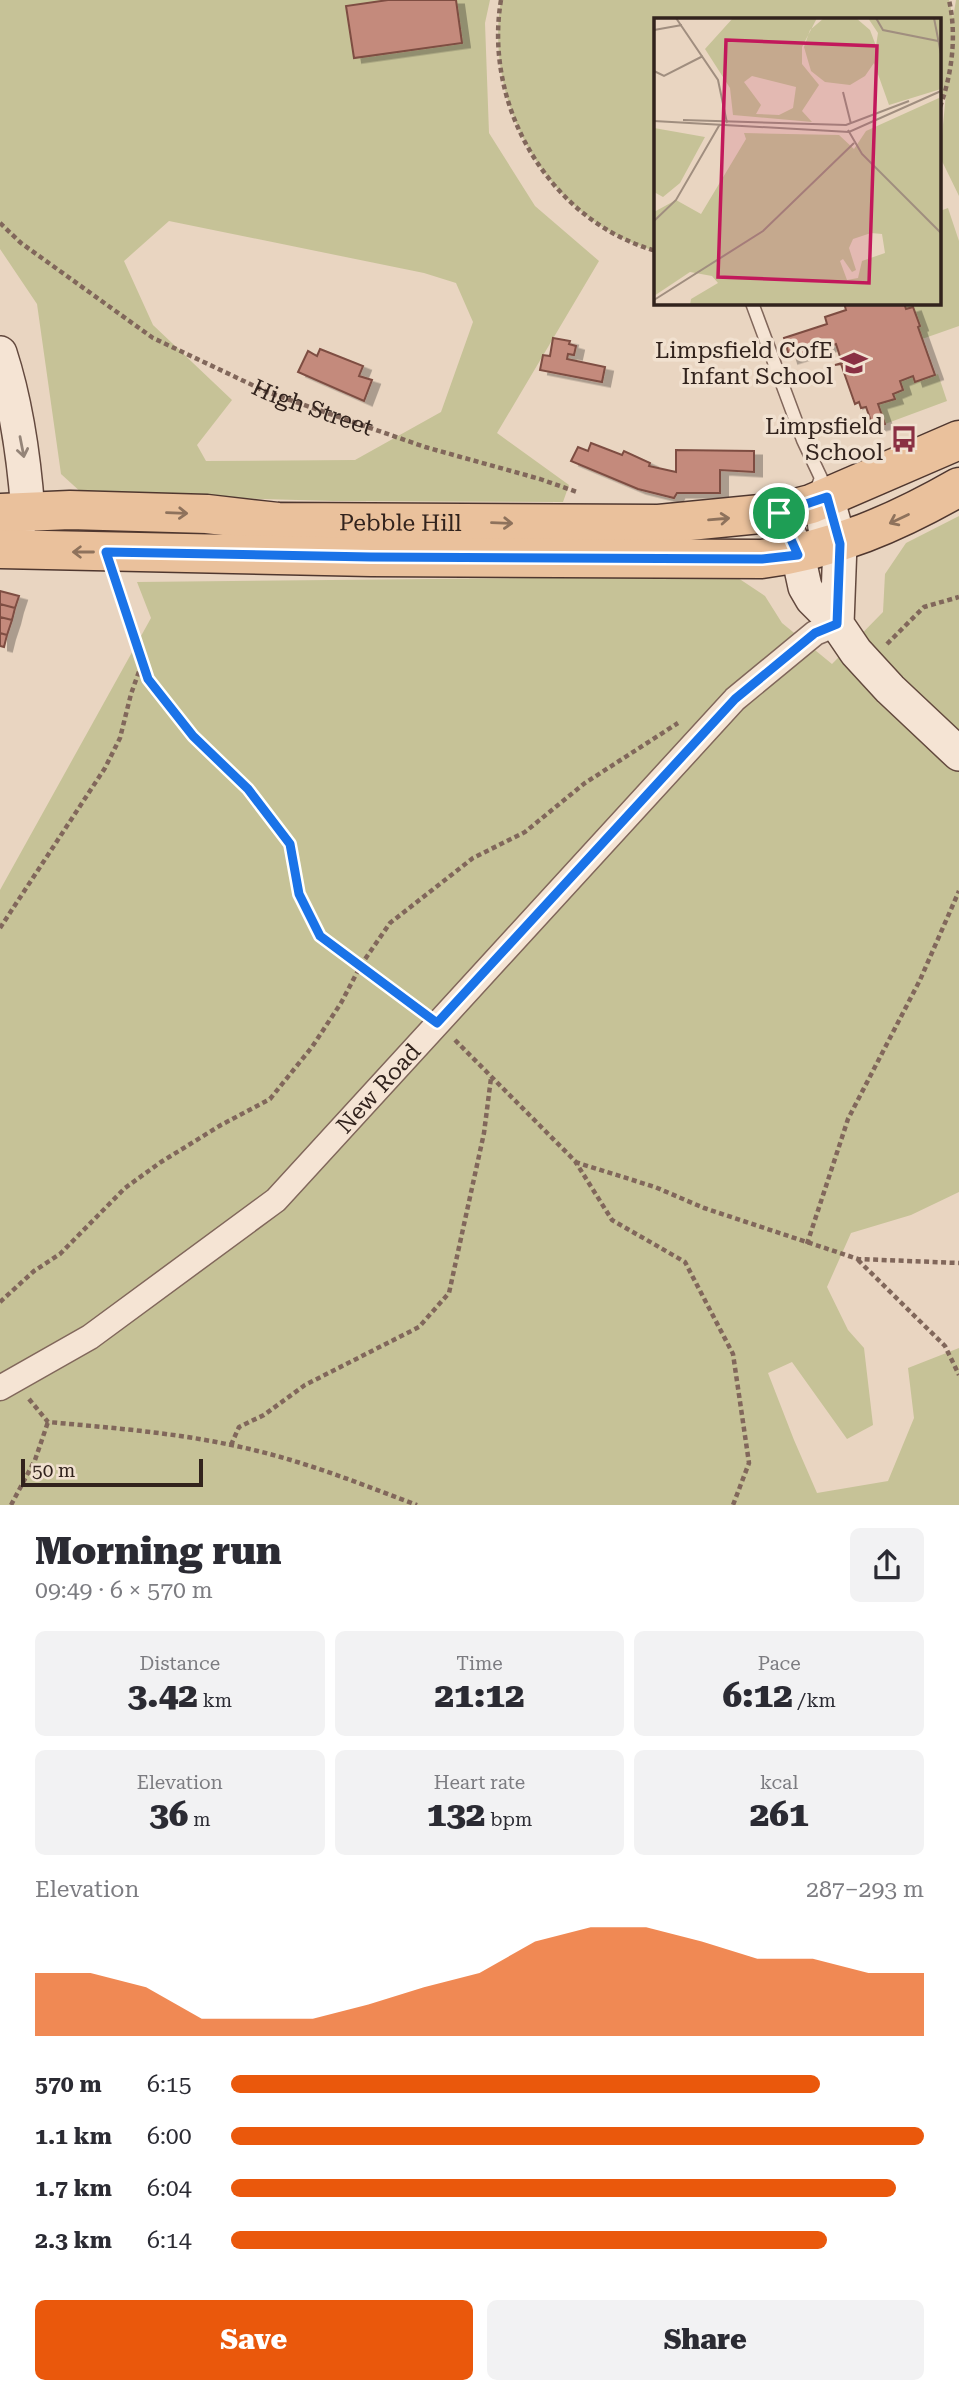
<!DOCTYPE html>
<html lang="en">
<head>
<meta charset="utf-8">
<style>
  :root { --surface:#fff; --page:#f2f2f3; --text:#2b2b33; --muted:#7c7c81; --accent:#ea580c }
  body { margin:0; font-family:"Roboto Serif",serif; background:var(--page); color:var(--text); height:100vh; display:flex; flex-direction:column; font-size:26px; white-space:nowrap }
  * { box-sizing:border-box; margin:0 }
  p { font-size:23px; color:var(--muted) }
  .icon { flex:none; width:38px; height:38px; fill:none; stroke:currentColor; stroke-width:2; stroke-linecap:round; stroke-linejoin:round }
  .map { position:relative; height:1505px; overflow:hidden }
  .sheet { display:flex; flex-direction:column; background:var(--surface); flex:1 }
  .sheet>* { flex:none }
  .scale { position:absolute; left:21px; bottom:18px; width:182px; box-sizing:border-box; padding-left:7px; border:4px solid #32231d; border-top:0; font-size:19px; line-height:24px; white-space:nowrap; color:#32231d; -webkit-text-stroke:5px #f1e1d0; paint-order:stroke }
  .pin { position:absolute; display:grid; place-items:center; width:60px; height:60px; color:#fff; margin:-30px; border:4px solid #fff; border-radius:50%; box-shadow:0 2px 7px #0007 }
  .round { display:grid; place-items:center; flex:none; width:74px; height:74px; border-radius:10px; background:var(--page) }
  .summary { display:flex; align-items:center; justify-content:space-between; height:119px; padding:0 35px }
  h1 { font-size:38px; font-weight:800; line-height:52px }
  .figures { display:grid; grid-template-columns:repeat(3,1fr); gap:10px; height:119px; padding:7px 35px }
  .figures div { display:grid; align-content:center; border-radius:10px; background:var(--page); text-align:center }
  .figures b { font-size:35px; font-weight:800 }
  .figures small { font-size:19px; font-weight:400 }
  .figures p { font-size:19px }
  .chart { height:196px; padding:14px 35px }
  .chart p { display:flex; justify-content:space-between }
  .chart svg { width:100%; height:126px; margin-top:7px; fill:var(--accent); opacity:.7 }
  .primary-button { display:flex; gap:14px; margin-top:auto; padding:14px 35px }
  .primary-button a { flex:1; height:80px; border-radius:10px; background:var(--accent); color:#fff; font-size:28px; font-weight:800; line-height:80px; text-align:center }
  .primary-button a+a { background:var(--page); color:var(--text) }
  ul { padding:0 35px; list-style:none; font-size:23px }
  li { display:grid; grid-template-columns:112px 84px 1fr; align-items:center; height:52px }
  li i { height:18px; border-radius:9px; background:var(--accent) }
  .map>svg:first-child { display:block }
</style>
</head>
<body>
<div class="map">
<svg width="959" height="1505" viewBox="0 0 959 1505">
  <defs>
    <filter id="shadow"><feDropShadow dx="8" dy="4.5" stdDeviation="0" flood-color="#0004"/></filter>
  </defs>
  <rect width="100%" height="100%" fill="#e9d5c1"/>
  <!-- green -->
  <path fill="#c6c297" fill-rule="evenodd" d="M0 0H490L485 23 489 133 535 206 599 261 497 433 569 485 563 502 333 501 83 494 61 474 37 304 0 249ZM169 221 424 273 456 283 473 322 441 412 355 460 206 461 197 445 232 400 153 325 124 261Z
    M501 0H949L953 18 956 0H959V196L940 157 946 93 940 107V19H656V251C551 221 483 107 501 0Z
    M948 208 959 241V326L922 339 913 307 906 309 904 303H940V211Z
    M938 374 947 401 885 424 878 404 894 399 893 394 903 390 900 381 913 376 916 382Z
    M959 516V1192L911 1215 851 1233 827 1287 848 1330 864 1348 873 1425 847 1439 792 1362 768 1373 794 1440 817 1493 888 1481 914 1418 908 1368 959 1348V1505H0V890L151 618 137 582 735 576 765 596 782 623 832 664 883 612 885 574 906 543Z"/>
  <!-- building -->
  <path fill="#c48a7b" stroke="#7e4e43" stroke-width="2" filter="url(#shadow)" d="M388 0H456L462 43 354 58 346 6Z
    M844 303H904L906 309 913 307 920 326 918 327 935 375 915 382 913 376 900 381 903 390 893 394 895 399 878 404 885 424 873 427 866 407 861 408 859 402 855 404 841 364 835 365 842 363 836 344 790 359 784 338 827 324 825 317 846 310Z
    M553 338 570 341 569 344 576 346 574 355 568 354 567 359 605 367 602 382 540 370 543 355 550 356Z
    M320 349 363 366 359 376 372 380 364 401 298 372 308 351 317 356Z
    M591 443 622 455 624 451 650 463 649 466 676 472V450L754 451V472L720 470V493H677L674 498 638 489 571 461 578 447 588 451Z
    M0 591 19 596 15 608 0 604Z
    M0 604 15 608 12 620 0 617Z
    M0 617 12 620 7 635 0 633Z
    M0 633 7 635 4 647 0 646Z"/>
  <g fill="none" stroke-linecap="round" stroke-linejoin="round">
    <defs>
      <path id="service" d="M752 303 803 440 821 478 811 504 817 546"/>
      <g id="minor">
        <path id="s2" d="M0 1388 90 1337 276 1200 735 699 815 633 837 624"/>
      </g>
      <path id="secondary" d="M0 353C17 405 24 458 28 512L12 533
        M827 497 840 544 837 624
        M780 512 798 555 805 587 812 599 837 624 856 652 890 689 959 754"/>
      <g id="primary">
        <path id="s3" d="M0 513 70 510 207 514 278 522 659 524 780 512 811 504 959 440"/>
        <path d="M0 549 371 557 762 559C834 550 896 523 959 487"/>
      </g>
    </defs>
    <!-- service casing -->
    <use href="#service" stroke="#81675b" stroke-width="15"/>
    <!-- minor casing -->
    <use href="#minor" stroke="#81675b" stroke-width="27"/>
    <!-- secondary casing -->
    <use href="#secondary" stroke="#63493e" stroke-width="36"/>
    <!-- primary casing -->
    <use href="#primary" stroke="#4f372f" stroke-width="41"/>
    <!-- path -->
    <g stroke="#81675b" stroke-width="4.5" stroke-dasharray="5 3.5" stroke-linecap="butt">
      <path d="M501 0C483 107 550 221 656 251"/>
      <path d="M940 107C952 74 957 35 949 0"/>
      <path id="s1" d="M0 223 21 243 153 338 267 392 425 447 540 479 577 492"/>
      <path d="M116 583 148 679 193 736 248 789 290 844 299 894 320 936 419 1009"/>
      <path d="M887 644 924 607 959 597"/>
      <path d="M0 928 105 768 120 738 131 694 142 663"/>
      <path d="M455 1040 575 1161 612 1220 685 1262 733 1354 749 1463 733 1505"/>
      <path d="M575 1162 655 1187 704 1208 858 1259 959 1263"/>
      <path d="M807 1244 848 1119 920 980 959 891"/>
      <path d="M858 1260 945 1346 959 1375"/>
      <path d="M0 1302 34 1271 60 1254 125 1188 161 1162 221 1125 270 1099 312 1047 341 1003 361 965 390 923 473 858 525 832 585 783 678 723"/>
      <path d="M29 1399 48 1422C114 1428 180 1433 245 1448 304 1461 361 1484 417 1505"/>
      <path d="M231 1445 239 1427 264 1415 305 1385 419 1327 449 1293 484 1133 491 1078"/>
      <path d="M11 1505 35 1460 48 1422"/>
    </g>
    <!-- service -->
    <use href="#service" stroke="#f5e4d4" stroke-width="12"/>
    <!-- minor -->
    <use href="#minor" stroke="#f5e4d4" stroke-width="24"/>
    <!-- secondary -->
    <use href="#secondary" stroke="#f5e4d4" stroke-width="33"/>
    <!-- primary -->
    <use href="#primary" stroke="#eac19c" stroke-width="38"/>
  </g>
  <!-- one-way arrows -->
  <defs><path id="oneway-shaft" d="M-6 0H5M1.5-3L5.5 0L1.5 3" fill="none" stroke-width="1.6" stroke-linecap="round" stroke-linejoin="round" transform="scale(1.75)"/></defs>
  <use stroke="#948478" href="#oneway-shaft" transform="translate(22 447) rotate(79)"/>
  <g stroke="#8e725c">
    <use href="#oneway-shaft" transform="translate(177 513) rotate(2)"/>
    <use href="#oneway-shaft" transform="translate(719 519) rotate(-5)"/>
    <use href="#oneway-shaft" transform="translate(899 519) rotate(155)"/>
    <use href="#oneway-shaft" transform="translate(502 523) rotate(2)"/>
    <use href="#oneway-shaft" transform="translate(83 552) rotate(-180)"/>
  </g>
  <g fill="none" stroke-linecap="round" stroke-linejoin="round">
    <defs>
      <path id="route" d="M827 497 840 544 837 624 815 633 735 699 437 1023 320 936 299 894 290 844 248 789 193 736 148 679 106 552 371 557 762 559 798 555 779 513Z"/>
    </defs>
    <!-- route casing -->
    <use href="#route" stroke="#fff" stroke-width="14"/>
    <!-- route -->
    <use href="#route" stroke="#1a73e8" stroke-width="9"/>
  </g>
  <!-- icons -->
  <defs>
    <symbol id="school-bare" viewBox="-9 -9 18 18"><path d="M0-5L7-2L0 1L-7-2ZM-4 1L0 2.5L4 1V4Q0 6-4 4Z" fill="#8a3043" stroke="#f1e1d0" stroke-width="2.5" paint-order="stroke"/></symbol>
    <symbol id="bus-bare" viewBox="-9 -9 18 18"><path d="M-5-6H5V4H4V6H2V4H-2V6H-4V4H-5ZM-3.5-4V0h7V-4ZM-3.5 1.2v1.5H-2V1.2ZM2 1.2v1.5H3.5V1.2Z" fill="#8a3043" stroke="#f1e1d0" stroke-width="2.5" paint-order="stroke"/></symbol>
  </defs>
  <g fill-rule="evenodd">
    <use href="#school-bare" x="835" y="344" width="38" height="38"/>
    <use href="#bus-bare" x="885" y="420" width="38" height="38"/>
  </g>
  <g text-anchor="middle" stroke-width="7" stroke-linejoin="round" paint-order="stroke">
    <!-- poi labels -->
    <g font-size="23" fill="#32231d" stroke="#f1e1d0" text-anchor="end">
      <text x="833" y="358">Limpsfield CofE<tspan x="833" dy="26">Infant School</tspan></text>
      <text x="883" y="434">Limpsfield<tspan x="883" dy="26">School</tspan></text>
    </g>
    <!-- street labels -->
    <g font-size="23" fill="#32231d" stroke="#f1e1d0">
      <text dy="8" stroke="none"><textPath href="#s1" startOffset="366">High Street</textPath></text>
      <text dy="8" stroke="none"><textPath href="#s3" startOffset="401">Pebble Hill</textPath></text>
      <text dy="8" stroke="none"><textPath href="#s2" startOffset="486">New Road</textPath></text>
    </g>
  </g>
  <!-- overview -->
  <g transform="translate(654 18)">
    <rect width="287" height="287" fill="#e9d5c1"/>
    <path d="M79 0H163L148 29V46L165 67 148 93 158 104 79 97 76 70 51 31ZM98 58 142 69 139 90 125 97 102 96 107 87 90 64ZM170 0H202L216 12 222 28 224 15 214 0H287V71L235 87 220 45 211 58 196 67 171 64 157 53 150 29 156 12ZM285 80 287 287H36L37 281 64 265 58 258 36 254 0 278V194L22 182 47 196 92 121 90 115 185 117 200 131 212 113ZM217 215 228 216 231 235 208 243 204 260 193 262 186 243 189 241 198 254 202 252 195 230 199 221ZM0 110 51 119 26 165 9 179 0 174Z" fill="#c6c297" fill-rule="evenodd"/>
    <path fill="none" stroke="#a08e7f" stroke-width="2" d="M22 0 64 62 73 105M222 0 229 12 284 23M280 0 287 36M0 12 28 7M0 53 10 58 49 38M189 74 197 106M29 102 192 107 255 83M0 103 195 114 287 73M194 112 208 136 287 215M0 203 22 182 66 106M0 282 109 213 200 125"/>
    <path fill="#c2185b" fill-opacity="0.15" stroke="#c2185b" stroke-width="3.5" d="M72 22 223 28 215 265 64 259Z"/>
    <rect width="287" height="287" fill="none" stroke="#32231d" stroke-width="3.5"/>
  </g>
</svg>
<div class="scale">50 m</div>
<div class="pin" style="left:779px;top:513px;background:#1e9e55"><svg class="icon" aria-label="arrive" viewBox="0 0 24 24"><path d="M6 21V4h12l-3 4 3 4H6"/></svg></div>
</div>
<section class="sheet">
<div class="summary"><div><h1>Morning run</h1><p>09:49 · 6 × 570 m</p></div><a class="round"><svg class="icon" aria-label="share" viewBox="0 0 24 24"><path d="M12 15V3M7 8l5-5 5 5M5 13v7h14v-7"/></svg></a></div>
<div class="figures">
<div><p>Distance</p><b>3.42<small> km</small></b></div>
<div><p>Time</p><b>21:12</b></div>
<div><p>Pace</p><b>6:12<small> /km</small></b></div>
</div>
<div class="figures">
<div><p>Elevation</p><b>36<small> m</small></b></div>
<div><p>Heart rate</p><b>132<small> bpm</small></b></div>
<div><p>kcal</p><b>261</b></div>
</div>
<div class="chart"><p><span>Elevation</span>287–293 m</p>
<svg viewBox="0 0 160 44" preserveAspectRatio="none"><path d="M0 44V22L10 22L20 27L30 38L40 38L50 38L60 33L70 27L80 22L90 11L100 6L110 6L120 11L130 17L140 17L150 22L160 22V44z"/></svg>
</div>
<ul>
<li><b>570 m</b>6:15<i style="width:85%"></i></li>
<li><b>1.1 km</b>6:00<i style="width:100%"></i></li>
<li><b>1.7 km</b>6:04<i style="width:96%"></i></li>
<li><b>2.3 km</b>6:14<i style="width:86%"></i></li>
</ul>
<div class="primary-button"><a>Save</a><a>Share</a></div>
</section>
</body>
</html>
